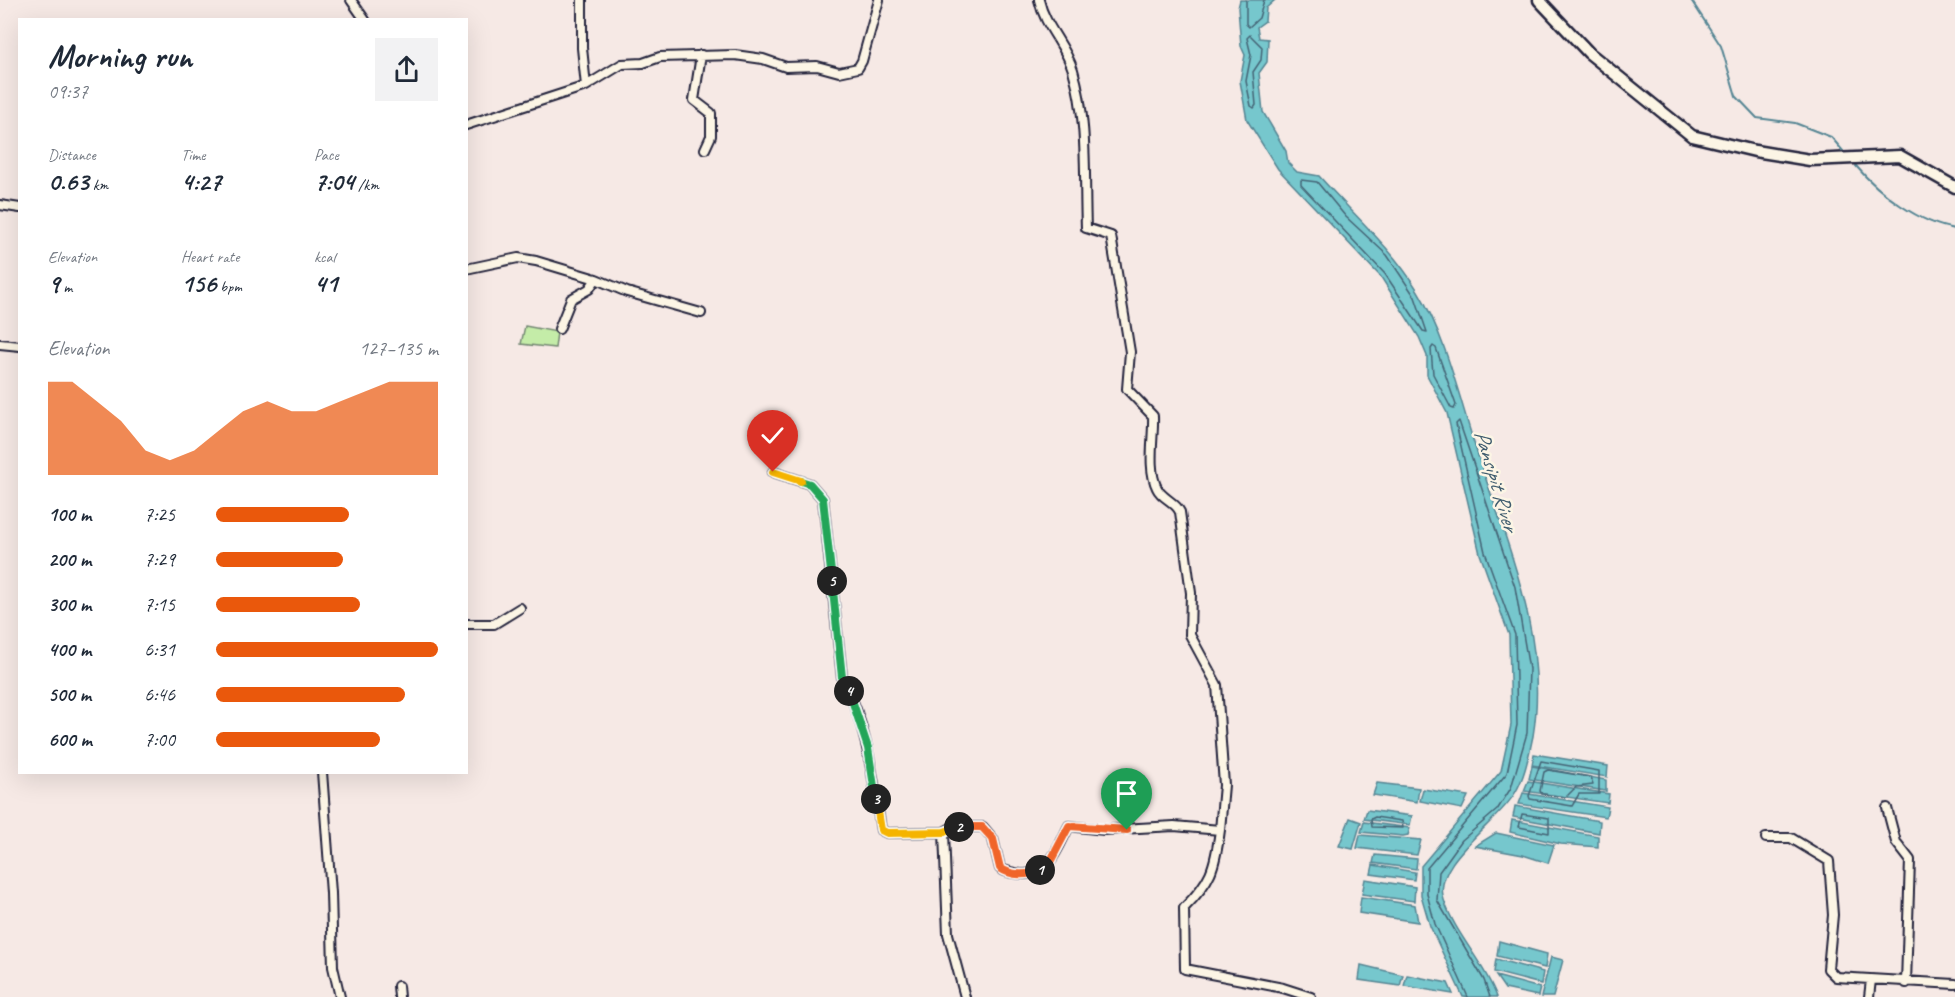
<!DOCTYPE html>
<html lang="en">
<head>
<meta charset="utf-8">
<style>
  :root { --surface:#fff; --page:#f2f2f3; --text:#1f2937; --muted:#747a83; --accent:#ea580c }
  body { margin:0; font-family:Caveat,sans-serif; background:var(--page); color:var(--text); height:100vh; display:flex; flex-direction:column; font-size:22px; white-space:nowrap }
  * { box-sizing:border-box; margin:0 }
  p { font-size:20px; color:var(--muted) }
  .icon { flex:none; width:33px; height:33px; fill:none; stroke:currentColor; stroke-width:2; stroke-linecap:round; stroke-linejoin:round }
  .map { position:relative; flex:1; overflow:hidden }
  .details { position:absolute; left:18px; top:18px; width:450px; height:756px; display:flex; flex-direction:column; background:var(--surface); border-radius:0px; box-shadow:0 6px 24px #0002 }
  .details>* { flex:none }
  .pin { position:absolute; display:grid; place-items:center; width:51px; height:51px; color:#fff; margin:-62px -26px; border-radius:50% 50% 50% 0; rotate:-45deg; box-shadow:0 0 6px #0007 }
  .pin .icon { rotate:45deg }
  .km { position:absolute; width:30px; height:30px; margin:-15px; border-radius:50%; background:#222; color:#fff; font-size:16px; line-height:30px; text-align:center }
  .round { display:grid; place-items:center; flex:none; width:63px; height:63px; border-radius:0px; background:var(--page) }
  .summary { display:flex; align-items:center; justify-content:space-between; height:102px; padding:0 30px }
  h1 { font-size:33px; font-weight:700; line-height:45px }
  .stats { display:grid; grid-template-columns:repeat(3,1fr); gap:9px; height:102px; padding:6px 30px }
  .stats div { display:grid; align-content:center }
  .stats b { font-size:26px; font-weight:700 }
  .stats small { font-size:16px; font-weight:400 }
  .stats p { font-size:16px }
  .chart { height:168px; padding:12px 30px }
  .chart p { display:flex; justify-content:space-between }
  .chart svg { width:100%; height:108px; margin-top:6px; fill:var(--accent); opacity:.7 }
  ul { padding:0 30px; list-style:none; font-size:20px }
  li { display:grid; grid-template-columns:96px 72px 1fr; align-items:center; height:45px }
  li i { height:15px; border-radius:8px; background:var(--accent) }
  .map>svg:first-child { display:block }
</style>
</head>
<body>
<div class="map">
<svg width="1955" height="997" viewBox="0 0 1955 997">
  <rect width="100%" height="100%" fill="#f6e9e5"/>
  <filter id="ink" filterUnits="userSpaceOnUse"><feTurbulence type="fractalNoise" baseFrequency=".0167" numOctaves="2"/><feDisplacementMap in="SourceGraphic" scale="12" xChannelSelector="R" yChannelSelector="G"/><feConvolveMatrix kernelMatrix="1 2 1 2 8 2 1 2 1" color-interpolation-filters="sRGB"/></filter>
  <g filter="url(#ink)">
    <!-- green -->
    <path fill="#c4eca8" stroke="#738772" stroke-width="1.5" d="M525 326 557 332 555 348 521 344Z"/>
    <!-- water -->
    <path fill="#76c7cd" stroke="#548593" stroke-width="1.5" d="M1240 0H1275L1266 8 1265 21 1257 27 1259 38 1268 39 1267 62 1259 73 1263 112 1286 151 1288 163 1297 172 1319 176C1353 214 1391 247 1418 291 1444 333 1459 396 1474 443 1503 536 1550 635 1533 736 1529 754 1525 777 1515 793 1498 823 1431 863 1444 900 1455 934 1484 962 1497 997H1463L1430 926 1421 895V866L1501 771 1511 725 1509 635 1480 554 1447 413 1427 375V356L1419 337 1381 277 1278 169 1247 120 1240 81 1245 55 1241 46 1238 8Z
      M1534 754 1608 766 1607 777 1532 765Z
      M1532 766 1606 780V791L1529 779Z
      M1528 781 1609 794 1608 803 1524 791Z
      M1377 783 1419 788 1417 802 1373 795Z
      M1423 789 1468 796 1462 809 1420 801Z
      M1523 793 1608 807 1606 817 1519 804Z
      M1515 806 1600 821 1599 833 1513 817Z
      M1367 810 1412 816 1410 825 1364 819Z
      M1350 818 1361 822 1353 849 1339 846Z
      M1512 820 1598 836V847L1561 844 1510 832Z
      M1364 822 1410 828 1408 835 1403 836 1361 832Z
      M1496 833 1554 845 1548 863 1523 855 1475 846Z
      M1360 835 1421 840 1417 855 1357 848Z
      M1375 855 1417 859 1416 869 1373 863Z
      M1373 865 1415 872 1414 880 1371 874Z
      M1365 879 1415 887 1414 901 1362 894Z
      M1361 897 1415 905 1418 922 1359 913Z
      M1499 941 1547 954 1545 968 1497 956Z
      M1551 957 1563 960 1553 997H1541Z
      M1496 959 1543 972 1541 984 1494 972Z
      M1361 965 1403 975 1400 986 1359 980Z
      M1407 975 1448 983 1453 994 1404 986Z
      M1496 976 1540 988 1538 996 1505 989Z"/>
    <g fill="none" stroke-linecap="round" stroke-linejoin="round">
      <!-- shore -->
      <path stroke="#446475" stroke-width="1.5" d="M1246 0V24L1249 27 1259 18 1264 0
        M1250 35 1262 47 1261 60 1253 72 1256 105 1254 108 1251 106 1246 81 1251 55 1247 38Z
        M1301 180 1317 182 1346 217 1387 255 1415 297 1427 332 1423 331 1385 274 1301 185Z
        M1433 346 1436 348 1456 405 1454 409 1451 408 1433 374 1431 349Z
        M1541 761 1599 771V794H1579L1572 806 1530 799 1529 796Z
        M1548 770 1590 777 1593 785 1576 787 1566 797 1542 794 1540 791 1544 772Z
        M1522 814 1549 818V833L1519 827Z
        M1375 817 1402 821 1403 828 1372 827 1371 819Z
        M1468 997 1435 924 1427 894V868L1507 773 1517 725 1515 635 1485 552 1456 424 1459 421 1515 587 1529 669 1527 733 1511 788 1497 810 1462 840 1439 872 1437 900 1484 980 1490 997"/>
      <!-- stream -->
      <path stroke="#548593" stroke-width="2" d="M1691 0 1721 46 1736 96 1757 118 1795 123 1831 137 1843 151
        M1856 166C1880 194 1919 223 1955 229"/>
      <defs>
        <path id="minor" d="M351 0 365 20
          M582 0V48L586 86
          M701 55 694 100 711 113V136L705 149
          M466 125 586 86 622 64 643 63 660 57 735 55 763 59 786 67 817 66 839 72 858 68 862 61 879 0
          M0 205 20 208
          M466 269 518 258 536 261 596 279 589 289 571 299 559 329
          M596 279 627 292 701 313
          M0 344 20 346
          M773 472 810 484 823 499 842 677C867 725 873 777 881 830L887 833 944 832
          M466 624H494L520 608
          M322 772 331 893 333 967 340 997
          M1887 808 1896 842 1910 860 1906 983
          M1220 830C1215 868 1211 881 1184 908L1185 969 1283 988 1311 997
          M1766 838H1791L1829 861 1833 915 1828 969 1836 977 1955 984
          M398 986 399 997
          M965 997 948 934 944 832 953 827H983L993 839 1000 868C1007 873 1013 873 1022 874 1050 876 1058 847 1069 826L1104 830 1174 826 1220 830 1224 785 1217 685 1190 635 1191 593 1180 512C1175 501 1162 499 1157 488 1147 468 1154 437 1153 416L1127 389 1130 352 1111 236 1086 228C1084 176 1088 121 1073 70 1065 44 1045 27 1039 0
          M1869 997 1871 980"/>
        <path id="major" d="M1539 0 1589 53 1692 136 1755 151 1810 160 1900 156 1955 187"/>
      </defs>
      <!-- minor casing -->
      <use href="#minor" stroke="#22223b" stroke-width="12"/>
      <!-- major casing -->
      <use href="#major" stroke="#22223b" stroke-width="15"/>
      <!-- minor -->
      <use href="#minor" stroke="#fcf5e5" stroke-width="8"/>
      <!-- major -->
      <use href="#major" stroke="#fcf5e5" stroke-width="10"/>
    </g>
  </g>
  <g fill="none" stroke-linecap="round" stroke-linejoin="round" filter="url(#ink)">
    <defs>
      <path id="split-1" d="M1040 870 1048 866 1069 826 1127 830"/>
      <path id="split-2" d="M959 827H982L993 839 1000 868C1011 876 1028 876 1040 870"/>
      <path id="split-3" d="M876 799 881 830 887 833 944 832 959 827"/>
      <path id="split-4" d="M849 691 868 748 876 799"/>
      <path id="split-5" d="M832 581 842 677 849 691"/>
      <path id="split-6" d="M801 481 810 484 823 499 832 581"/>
      <path id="split-7" d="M773 472 801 481"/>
    </defs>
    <!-- split-1 casing -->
    <use href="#split-1" stroke="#fff" stroke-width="12"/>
    <!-- split-2 casing -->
    <use href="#split-2" stroke="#fff" stroke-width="12"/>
    <!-- split-3 casing -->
    <use href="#split-3" stroke="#fff" stroke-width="12"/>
    <!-- split-4 casing -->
    <use href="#split-4" stroke="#fff" stroke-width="12"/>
    <!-- split-5 casing -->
    <use href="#split-5" stroke="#fff" stroke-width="12"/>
    <!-- split-6 casing -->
    <use href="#split-6" stroke="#fff" stroke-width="12"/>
    <!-- split-7 casing -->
    <use href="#split-7" stroke="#fff" stroke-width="12"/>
    <!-- split-1 -->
    <use href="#split-1" stroke="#f0652b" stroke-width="8"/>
    <!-- split-2 -->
    <use href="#split-2" stroke="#f0652b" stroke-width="8"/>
    <!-- split-3 -->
    <use href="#split-3" stroke="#f5b400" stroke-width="8"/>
    <!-- split-4 -->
    <use href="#split-4" stroke="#22a559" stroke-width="8"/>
    <!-- split-5 -->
    <use href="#split-5" stroke="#22a559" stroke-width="8"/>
    <!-- split-6 -->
    <use href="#split-6" stroke="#22a559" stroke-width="8"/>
    <!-- split-7 -->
    <use href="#split-7" stroke="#f5b400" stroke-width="8"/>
  </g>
  <g text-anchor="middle" stroke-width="5" stroke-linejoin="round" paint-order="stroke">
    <!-- water labels -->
    <g font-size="22" font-style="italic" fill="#3f5c6e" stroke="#fcf5e5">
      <text transform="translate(1497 480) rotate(73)" y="8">Pansipit River</text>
    </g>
  </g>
</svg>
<div class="pin" style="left:1127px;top:830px;background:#1e9e55"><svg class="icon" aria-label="arrive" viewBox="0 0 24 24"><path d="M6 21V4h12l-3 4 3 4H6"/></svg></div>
<div class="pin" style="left:773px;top:472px;background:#d93025"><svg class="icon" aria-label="check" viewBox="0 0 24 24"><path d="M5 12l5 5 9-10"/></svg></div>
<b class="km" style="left:1040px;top:870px">1</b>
<b class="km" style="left:959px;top:827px">2</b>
<b class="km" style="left:876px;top:799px">3</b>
<b class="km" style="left:849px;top:691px">4</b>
<b class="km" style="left:832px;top:581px">5</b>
<section class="details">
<div class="summary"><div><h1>Morning run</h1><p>09:37</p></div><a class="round"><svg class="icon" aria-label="share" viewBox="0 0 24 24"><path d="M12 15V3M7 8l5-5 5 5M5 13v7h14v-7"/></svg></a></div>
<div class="stats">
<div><p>Distance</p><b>0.63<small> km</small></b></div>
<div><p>Time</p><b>4:27</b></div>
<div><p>Pace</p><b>7:04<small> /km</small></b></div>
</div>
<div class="stats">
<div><p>Elevation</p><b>9<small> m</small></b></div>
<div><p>Heart rate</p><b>156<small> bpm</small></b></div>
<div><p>kcal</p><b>41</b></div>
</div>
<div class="chart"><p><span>Elevation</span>127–135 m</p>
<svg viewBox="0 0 160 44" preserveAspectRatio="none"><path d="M0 44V6L10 6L20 14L30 22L40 34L50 38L60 34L70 26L80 18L90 14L100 18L110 18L120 14L130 10L140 6L150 6L160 6V44z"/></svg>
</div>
<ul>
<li><b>100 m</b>7:25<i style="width:60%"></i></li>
<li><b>200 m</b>7:29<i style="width:57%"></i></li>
<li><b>300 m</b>7:15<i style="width:65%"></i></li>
<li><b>400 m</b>6:31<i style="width:100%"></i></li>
<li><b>500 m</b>6:46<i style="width:85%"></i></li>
<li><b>600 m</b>7:00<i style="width:74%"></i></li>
</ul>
</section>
</div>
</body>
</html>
